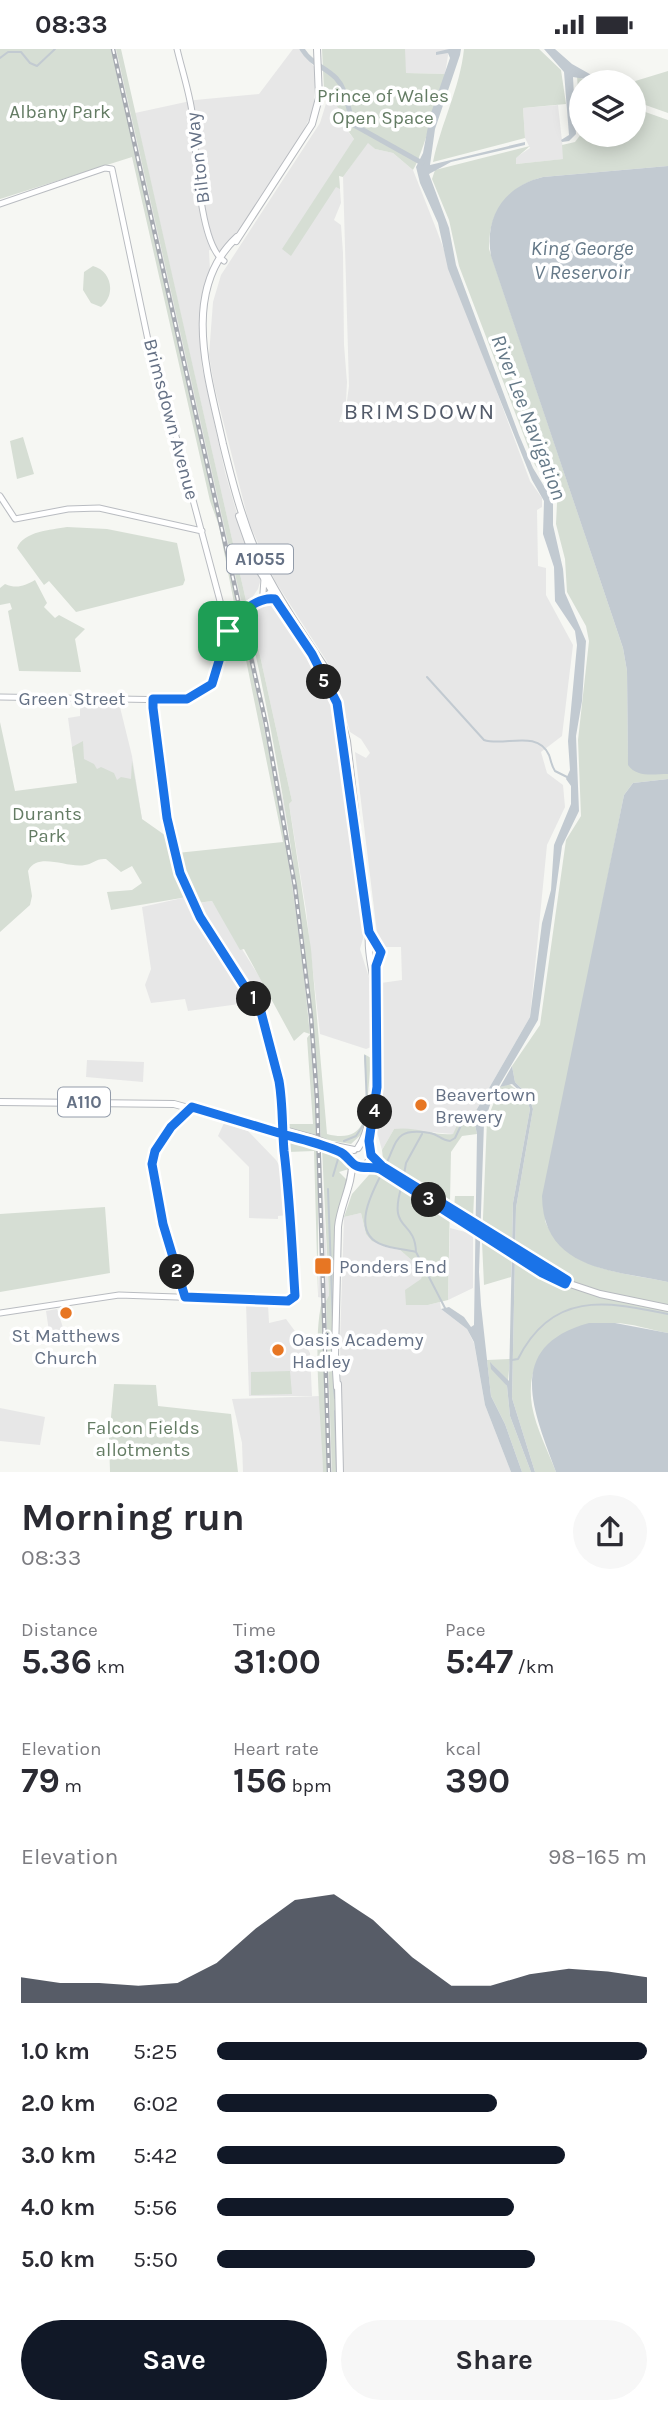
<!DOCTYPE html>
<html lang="en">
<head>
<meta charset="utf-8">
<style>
  :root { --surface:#fff; --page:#f7f7f7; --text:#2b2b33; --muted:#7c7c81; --accent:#111827 }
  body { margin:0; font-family:Karla,sans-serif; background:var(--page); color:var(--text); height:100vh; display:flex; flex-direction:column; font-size:26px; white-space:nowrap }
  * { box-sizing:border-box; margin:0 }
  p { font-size:23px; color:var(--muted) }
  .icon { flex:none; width:38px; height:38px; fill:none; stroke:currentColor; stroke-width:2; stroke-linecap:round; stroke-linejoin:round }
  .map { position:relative; height:1423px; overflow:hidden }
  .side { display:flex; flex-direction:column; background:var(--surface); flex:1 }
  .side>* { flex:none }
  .tools { position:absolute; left:569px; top:21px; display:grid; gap:14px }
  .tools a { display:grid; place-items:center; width:77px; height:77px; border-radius:50%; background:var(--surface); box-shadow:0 4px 18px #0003; font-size:35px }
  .pin { position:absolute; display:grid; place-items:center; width:60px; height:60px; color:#fff; margin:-30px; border-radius:14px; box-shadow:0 4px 10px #0006 }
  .km { position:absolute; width:35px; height:35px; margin:-18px; border-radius:50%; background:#222; color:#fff; font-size:19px; line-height:35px; text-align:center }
  .round { display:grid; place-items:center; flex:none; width:74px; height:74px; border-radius:37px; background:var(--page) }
  .summary { display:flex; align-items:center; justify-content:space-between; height:119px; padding:0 21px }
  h1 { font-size:38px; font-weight:700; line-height:52px }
  .figures { display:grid; grid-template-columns:repeat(3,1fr); gap:10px; height:119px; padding:7px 21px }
  .figures div { display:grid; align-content:center }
  .figures b { font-size:35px; font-weight:700 }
  .figures small { font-size:19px; font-weight:400 }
  .figures p { font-size:19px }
  .chart { height:196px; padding:14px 21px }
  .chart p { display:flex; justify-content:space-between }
  .chart svg { width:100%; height:126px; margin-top:7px; fill:var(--accent); opacity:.7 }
  .cta { display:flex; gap:14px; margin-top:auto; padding:14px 21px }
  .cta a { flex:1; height:80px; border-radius:42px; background:var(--accent); color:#fff; font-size:28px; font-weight:700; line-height:80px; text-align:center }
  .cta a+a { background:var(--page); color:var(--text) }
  ul { padding:0 21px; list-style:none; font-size:23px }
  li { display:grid; grid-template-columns:112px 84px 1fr; align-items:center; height:52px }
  li i { height:18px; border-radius:9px; background:var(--accent) }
  .status { display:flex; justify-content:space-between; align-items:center; height:49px; padding:0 35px; background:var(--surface); direction:ltr }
  .status svg { height:19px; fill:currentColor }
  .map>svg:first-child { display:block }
</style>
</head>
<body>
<div class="status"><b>08:33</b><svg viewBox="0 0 49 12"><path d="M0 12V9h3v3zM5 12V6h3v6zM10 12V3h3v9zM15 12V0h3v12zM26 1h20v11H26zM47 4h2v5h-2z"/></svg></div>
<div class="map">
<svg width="668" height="1424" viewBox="0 0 668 1424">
  <rect width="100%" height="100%" fill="#f6f7f3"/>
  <!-- built -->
  <path fill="#e7e7e7" d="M112 0H116L235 523 243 560 239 562Z
    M293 0H301L315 19 314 60 294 101 224 203 209 201 210 222 199 276 202 318 225 423 247 500 261 530 258 540 247 556 135 64 195 51 259 45Z
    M405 0H449L445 25 405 24Z
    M329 45 345 67 343 76 354 90 339 127 341 154 334 171 341 176 343 204 344 296 347 333 346 353 339 373H342L346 359 349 337 343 128 368 93 375 100 393 104 413 121 437 182 530 432 542 449V458L537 461 538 517 546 519V546L573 596 562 687 541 703 547 724 563 736 565 758 547 796 530 968 477 1060 453 1085 394 1080 382 1101 377 1083 382 1021 381 934 402 931 401 898H385L377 884 355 703 366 709 370 704 361 690 350 683 333 622 275 532 249 474 214 336 209 306 213 253 221 226 320 74Z
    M558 56 564 110 516 115 515 109 530 99 525 89 523 59Z
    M269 551 275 555 310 606 331 651 338 677 364 886 360 900 371 935V998L366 1000 320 985 306 861 289 755 292 752 251 566Z
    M245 564 284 756 312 959 329 1246 326 1252 332 1423H328L323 1249 318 1248 320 1171 309 956 278 744 244 588H242L237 571Z
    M118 650 132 707 142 770 77 734 68 669 80 667V652Z
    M187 848 191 855 212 852 270 945 254 953 188 962 185 950 151 954 145 936 151 920 142 858Z
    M87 1011 144 1013 143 1033 86 1028Z
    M224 1074 248 1082 276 1111 282 1121 287 1166 278 1167V1170L249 1169V1118L218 1087Z
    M361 1164 366 1185 385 1198 400 1201 423 1221 421 1230 428 1256 440 1253 441 1260 467 1280 474 1294 485 1356 511 1423H342L340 1292 344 1168Z
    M450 1179 473 1185V1239L448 1251Z
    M246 1254 268 1255 269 1274 286 1270 306 1297 310 1304 312 1347H249Z
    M57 1260 65 1285 77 1283 78 1292 51 1296 46 1262Z
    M321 1347 323 1423H243L242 1394 232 1350Z
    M0 1359 45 1368 40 1396 0 1392Z"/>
  <!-- green -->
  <path fill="#d6ded4" d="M0 0H112L239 562 236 564 219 477 210 452 132 108 0 150Z
    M116 0H121L247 556 243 560Z
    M322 0H405L406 24 445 25C441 42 420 113 413 121L393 104 375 100 368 94 343 128 339 127 340 140 336 138 291 207 282 200 354 90 343 75 345 67 324 41Z
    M464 0H539L561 21 566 55 523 59 525 89 433 113C441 74 460 39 464 0Z
    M668 22V64L634 52 632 33Z
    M577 27 588 33H581V86H634V59L668 71V117L543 128C508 137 488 163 489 200L623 599 627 622 628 711 649 725H668V730L633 734 624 746 573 1002 545 1172C566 1222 621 1223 668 1233V1284C651 1281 631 1274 614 1274 565 1276 523 1301 532 1357 536 1379 548 1402 556 1423H535L512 1349 516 1159 533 1060 529 1047 515 1033 512 1017 540 976 566 791 581 767 578 691 589 592 586 577 567 543 565 510 556 475 557 454 552 440 535 416 459 217 449 171 432 130 435 121 530 97 516 109V115L563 110 562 96 575 93 581 85Z
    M93 217C112 222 116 246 101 258L91 254 83 241 84 223Z
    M23 388 34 425 17 430 10 392Z
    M67 478 107 480 177 494 185 531 183 536 76 563 49 532 44 536 17 499C24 482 51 481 67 478Z
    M35 531 47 554 44 558 55 569 59 566 85 580 75 590 81 623 19 622 8 562 12 560 10 554 0 556V539L5 535C17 540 24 537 35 531Z
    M251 566 292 752 289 755 311 900 327 1085C380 1099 365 1037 364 1005L371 1009 365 1082 351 1095 321 1090C311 913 286 737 247 567Z
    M248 605C285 765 309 924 317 1089L286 1079 288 1075H313L307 989 310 985 304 983 294 992 244 900 240 901 212 852 197 854 177 804 283 793 245 606Z
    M0 673 15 742 77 734 72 698 83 692 84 710 94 715 97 720 101 718 114 724 117 731 121 728 131 730 132 712 142 770 169 789 187 848 111 861 107 843 132 841 142 834 132 817 121 823 106 810C96 809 93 815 85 816 68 820 38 802 28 822L32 847 30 856 0 883Z
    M509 1035 526 1048 530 1060 513 1154 511 1228 484 1236 482 1193 487 1071 500 1038Z
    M477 1060 474 1071 477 1085 462 1087 451 1103 448 1251 428 1256H406L405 1241 421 1230 423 1221 400 1201 372 1192 366 1185 361 1164 344 1168 352 1145 383 1110 382 1101 394 1080C416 1077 434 1087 453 1085L459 1072Z
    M286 1089 318 1098V1245L314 1102 288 1103Z
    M322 1099 339 1105 349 1120 339 1123 348 1132 339 1159 332 1243 338 1424 332 1423 326 1252 329 1246Z
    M455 1147H474L473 1170 454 1158Z
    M105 1158 110 1224 0 1243V1165Z
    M323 1249 328 1424 323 1423C322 1377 311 1286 323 1249Z
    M510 1310 508 1332 491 1314 507 1337 510 1367 531 1423H522L505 1375 491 1347 487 1311Z
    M290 1322 292 1345 251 1346V1323Z
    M114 1335 156 1336 158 1357 231 1365 238 1423H110L109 1390Z"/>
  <!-- water -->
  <path fill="#c2cad1" d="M449 0H461L460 6 435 80 430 116 525 93V96L451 113 429 125 449 179 456 216 519 386 533 419 553 452V476L563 520 565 544 586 592 582 652 576 687 579 762 562 797 538 971 493 1047 484 1074 479 1223 481 1256 491 1347 505 1375 522 1423H511L485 1356 474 1293 467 1280 441 1260 449 1258 464 1268 471 1278 474 1276 477 1085 474 1071 477 1060 530 968 542 874 551 841 554 796 571 755V737L566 730 570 721 568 692 577 596 575 582 555 552 554 518 543 485 544 452 532 431 448 220 438 174 420 134 416 118 423 104 430 67 450 9 448 4 436 6V3Z
    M544 0H555L572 15 604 33 573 28 576 85 569 92 562 93 561 91 569 86 564 23Z
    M668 117V725C654 725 637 729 628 716L627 622 623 599 491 207C484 167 505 137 543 128Z
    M668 730V1233C612 1221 543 1221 542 1147L624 746 633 734Z
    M512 1017 515 1033 529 1047 533 1060 516 1159 512 1349 535 1423H531L510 1367 507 1337 491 1320 490 1313 509 1332 513 1154 530 1060 526 1048 512 1035 500 1038Z
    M589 1274H615L668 1284V1423H556C535 1364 502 1298 589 1274Z"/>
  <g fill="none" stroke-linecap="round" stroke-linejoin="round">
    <!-- stream -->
    <path stroke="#c2cad1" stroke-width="2" d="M0 9 8 3H21L30 14 37 17 55 0
      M427 628 484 691C504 698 537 680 549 706 551 711 551 716 555 722L567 728
      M365 1007 367 1058
      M344 1092 356 1087 364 1075
      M384 1119C398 1094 392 1078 430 1084 438 1085 441 1091 450 1092L455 1089 464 1070 476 1067
      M382 1124C371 1145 350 1185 383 1196 393 1200 405 1200 416 1203L445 1259
      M333 1127 338 1110
      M403 1131 406 1114 422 1085
      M402 1136C387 1184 415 1169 416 1203
      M328 1140 333 1275
      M512 1311 518 1310C552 1242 605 1252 668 1265
      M334 1340 335 1349
      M335 1362 337 1424"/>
    <!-- river -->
    <path stroke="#c2cad1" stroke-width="5" d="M302 0C311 15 324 17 336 29 348 42 347 60 354 76L422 114"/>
    <defs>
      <path id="secondary" d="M177 0C182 21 189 42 192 63 196 95 198 195 224 212
        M0 155 105 119 112 120 156 329 165 346 228 582
        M0 447 15 470 68 460 99 459 202 482
        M263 544 264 530
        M0 648 177 651 196 646 212 635C221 614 220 589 234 570 244 557 264 553 273 540
        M185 1248 164 1177 151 1115 155 1102 171 1078 192 1058
        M0 1264 119 1246 288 1252 294 1249 279 1033 261 963 200 868 180 824 167 769 153 650"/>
      <path id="primary" d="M237 188C179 242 209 330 223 395 233 436 244 478 262 516 280 552 304 587 326 620L335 629V646L347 692 369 883C367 904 372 915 374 935 377 973 380 1069 358 1099
        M236 192 312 75 319 49 317 0
        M239 467 257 518 288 567
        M296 579C309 601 320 624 334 644
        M370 886 381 903 376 915 377 933
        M0 1053 174 1055 279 1084
        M288 1082 313 1089
        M288 1087 313 1094
        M335 1097 354 1101
        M326 1098 342 1104 357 1117 380 1120 549 1228 600 1245 668 1259
        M365 1117 371 1109 369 1092 371 1080
        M525 1208 567 1233
        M338 1335 340 1424
        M337 1338 335 1306 338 1178C340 1156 353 1135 352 1113"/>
    </defs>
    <!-- secondary casing -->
    <use href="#secondary" stroke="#b9bcc1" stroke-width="7"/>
    <!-- primary casing -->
    <use href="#primary" stroke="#b7babf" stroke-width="8"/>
    <!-- secondary -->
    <use href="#secondary" stroke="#fff" stroke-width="5"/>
    <!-- primary -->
    <use href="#primary" stroke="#fff" stroke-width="6"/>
    <defs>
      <path id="rail" d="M113 0 266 675 295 838 311 968 317 1050 329 1424"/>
    </defs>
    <!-- rail casing -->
    <use href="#rail" stroke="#a6aab1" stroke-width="4.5"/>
    <!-- rail -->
    <use href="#rail" stroke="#fff" stroke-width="2" stroke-dasharray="5" stroke-linecap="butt"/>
    <defs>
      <path id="primary-bridge" d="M278 1079 288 1082
        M279 1084 288 1087
        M313 1089 326 1094
        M313 1094 326 1098"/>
    </defs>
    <!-- primary-bridge casing -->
    <use href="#primary-bridge" stroke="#b7babf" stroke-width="8" stroke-linecap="butt"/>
    <!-- primary-bridge -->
    <use href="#primary-bridge" stroke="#fff" stroke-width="6"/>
  </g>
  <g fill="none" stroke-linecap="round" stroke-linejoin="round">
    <defs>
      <path id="route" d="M228 582 212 635 187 650H153V659L167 769 180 824 200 868 261 963 279 1032C283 1055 282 1079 284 1102 290 1151 292 1199 295 1247L288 1252 185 1248 163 1175 152 1115 155 1102 171 1078 192 1058 279 1084C299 1090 321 1094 340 1103 347 1106 351 1115 357 1117 364 1120 372 1117 380 1120L542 1224 565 1235 567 1231 382 1117 371 1106 369 1092 377 1038 376 917 381 903 369 883 337 654 312 605 275 550C257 547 235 567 228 582"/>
    </defs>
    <!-- route casing -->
    <use href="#route" stroke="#fff" stroke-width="14"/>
    <!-- route -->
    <use href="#route" stroke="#1a73e8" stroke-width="9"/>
  </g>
  <!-- markers -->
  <g fill="#e77623" stroke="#fff" stroke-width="2.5">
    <circle cx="421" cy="1056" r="7"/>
    <rect x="314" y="1208" width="18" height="18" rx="3.5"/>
    <circle cx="66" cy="1264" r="7"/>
    <circle cx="278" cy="1301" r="7"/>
  </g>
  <g text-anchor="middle" stroke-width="7" stroke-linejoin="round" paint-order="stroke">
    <!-- shield labels -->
    <g fill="#fff" stroke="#939caa" stroke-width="2">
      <rect x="227" y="495.5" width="66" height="29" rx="5"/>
      <rect x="58" y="1038.5" width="52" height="29" rx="5"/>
    </g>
    <g font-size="18" font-weight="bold" fill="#657185">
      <text x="260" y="516">A1055</text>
      <text x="84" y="1059">A110</text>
    </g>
    <!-- park labels -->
    <g font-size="19" fill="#647c64" stroke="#fff">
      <text x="383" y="53">Prince of Wales<tspan x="383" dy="22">Open Space</tspan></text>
      <text x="60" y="69">Albany Park</text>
      <text x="47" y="771">Durants<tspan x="47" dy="22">Park</tspan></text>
      <text x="143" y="1385">Falcon Fields<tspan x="143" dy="22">allotments</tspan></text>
    </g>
    <!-- street labels -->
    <g font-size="19" fill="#657185" stroke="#fff">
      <text transform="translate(197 109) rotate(-97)" y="7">Bilton Way</text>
      <text transform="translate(172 370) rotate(75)" y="7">Brimsdown Avenue</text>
      <text x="72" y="656">Green Street</text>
    </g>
    <!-- poi labels -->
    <g font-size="19" fill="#657185" stroke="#fff" text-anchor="start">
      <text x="435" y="1052">Beavertown<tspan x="435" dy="22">Brewery</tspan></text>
      <text x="339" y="1224">Ponders End</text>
      <text x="66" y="1293" text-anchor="middle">St Matthews<tspan x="66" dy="22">Church</tspan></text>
      <text x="292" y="1297">Oasis Academy<tspan x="292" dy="22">Hadley</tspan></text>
    </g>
    <!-- water labels -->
    <g font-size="21" font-style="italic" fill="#657988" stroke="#fff">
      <text x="582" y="206">King George<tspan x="582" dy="24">V Reservoir</tspan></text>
      <text transform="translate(529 368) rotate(69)" y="7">River Lee Navigation</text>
    </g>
    <!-- quarter labels -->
    <g font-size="23" letter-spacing="2" fill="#535b6a" stroke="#fff">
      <text x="420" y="370">BRIMSDOWN</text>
    </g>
  </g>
</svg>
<div class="tools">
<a><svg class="icon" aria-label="layers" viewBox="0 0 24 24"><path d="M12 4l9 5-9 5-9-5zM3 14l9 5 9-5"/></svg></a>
</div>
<div class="pin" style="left:228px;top:582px;background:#1e9e55"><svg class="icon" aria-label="arrive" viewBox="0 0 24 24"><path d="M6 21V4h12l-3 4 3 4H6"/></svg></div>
<b class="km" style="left:254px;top:950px">1</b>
<b class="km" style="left:177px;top:1223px">2</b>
<b class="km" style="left:429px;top:1151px">3</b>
<b class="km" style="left:375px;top:1063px">4</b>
<b class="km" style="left:324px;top:633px">5</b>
</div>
<section class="side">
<div class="summary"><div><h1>Morning run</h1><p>08:33</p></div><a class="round"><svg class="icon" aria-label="share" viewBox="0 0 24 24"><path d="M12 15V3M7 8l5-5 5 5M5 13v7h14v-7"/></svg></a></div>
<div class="figures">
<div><p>Distance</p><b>5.36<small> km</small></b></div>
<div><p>Time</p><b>31:00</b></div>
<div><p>Pace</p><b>5:47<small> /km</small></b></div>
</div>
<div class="figures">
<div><p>Elevation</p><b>79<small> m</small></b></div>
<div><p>Heart rate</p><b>156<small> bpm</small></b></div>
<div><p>kcal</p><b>390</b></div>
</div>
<div class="chart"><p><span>Elevation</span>98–165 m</p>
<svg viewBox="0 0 160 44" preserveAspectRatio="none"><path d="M0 44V35L10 37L20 37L30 38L40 37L50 30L60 18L70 8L80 6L90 15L100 28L110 38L120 38L130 34L140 32L150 33L160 35V44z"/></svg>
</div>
<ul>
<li><b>1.0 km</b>5:25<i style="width:100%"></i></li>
<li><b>2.0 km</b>6:02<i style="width:65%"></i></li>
<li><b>3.0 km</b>5:42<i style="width:81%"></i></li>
<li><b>4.0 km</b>5:56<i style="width:69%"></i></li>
<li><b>5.0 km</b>5:50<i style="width:74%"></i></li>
</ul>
<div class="cta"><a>Save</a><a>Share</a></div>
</section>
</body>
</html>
